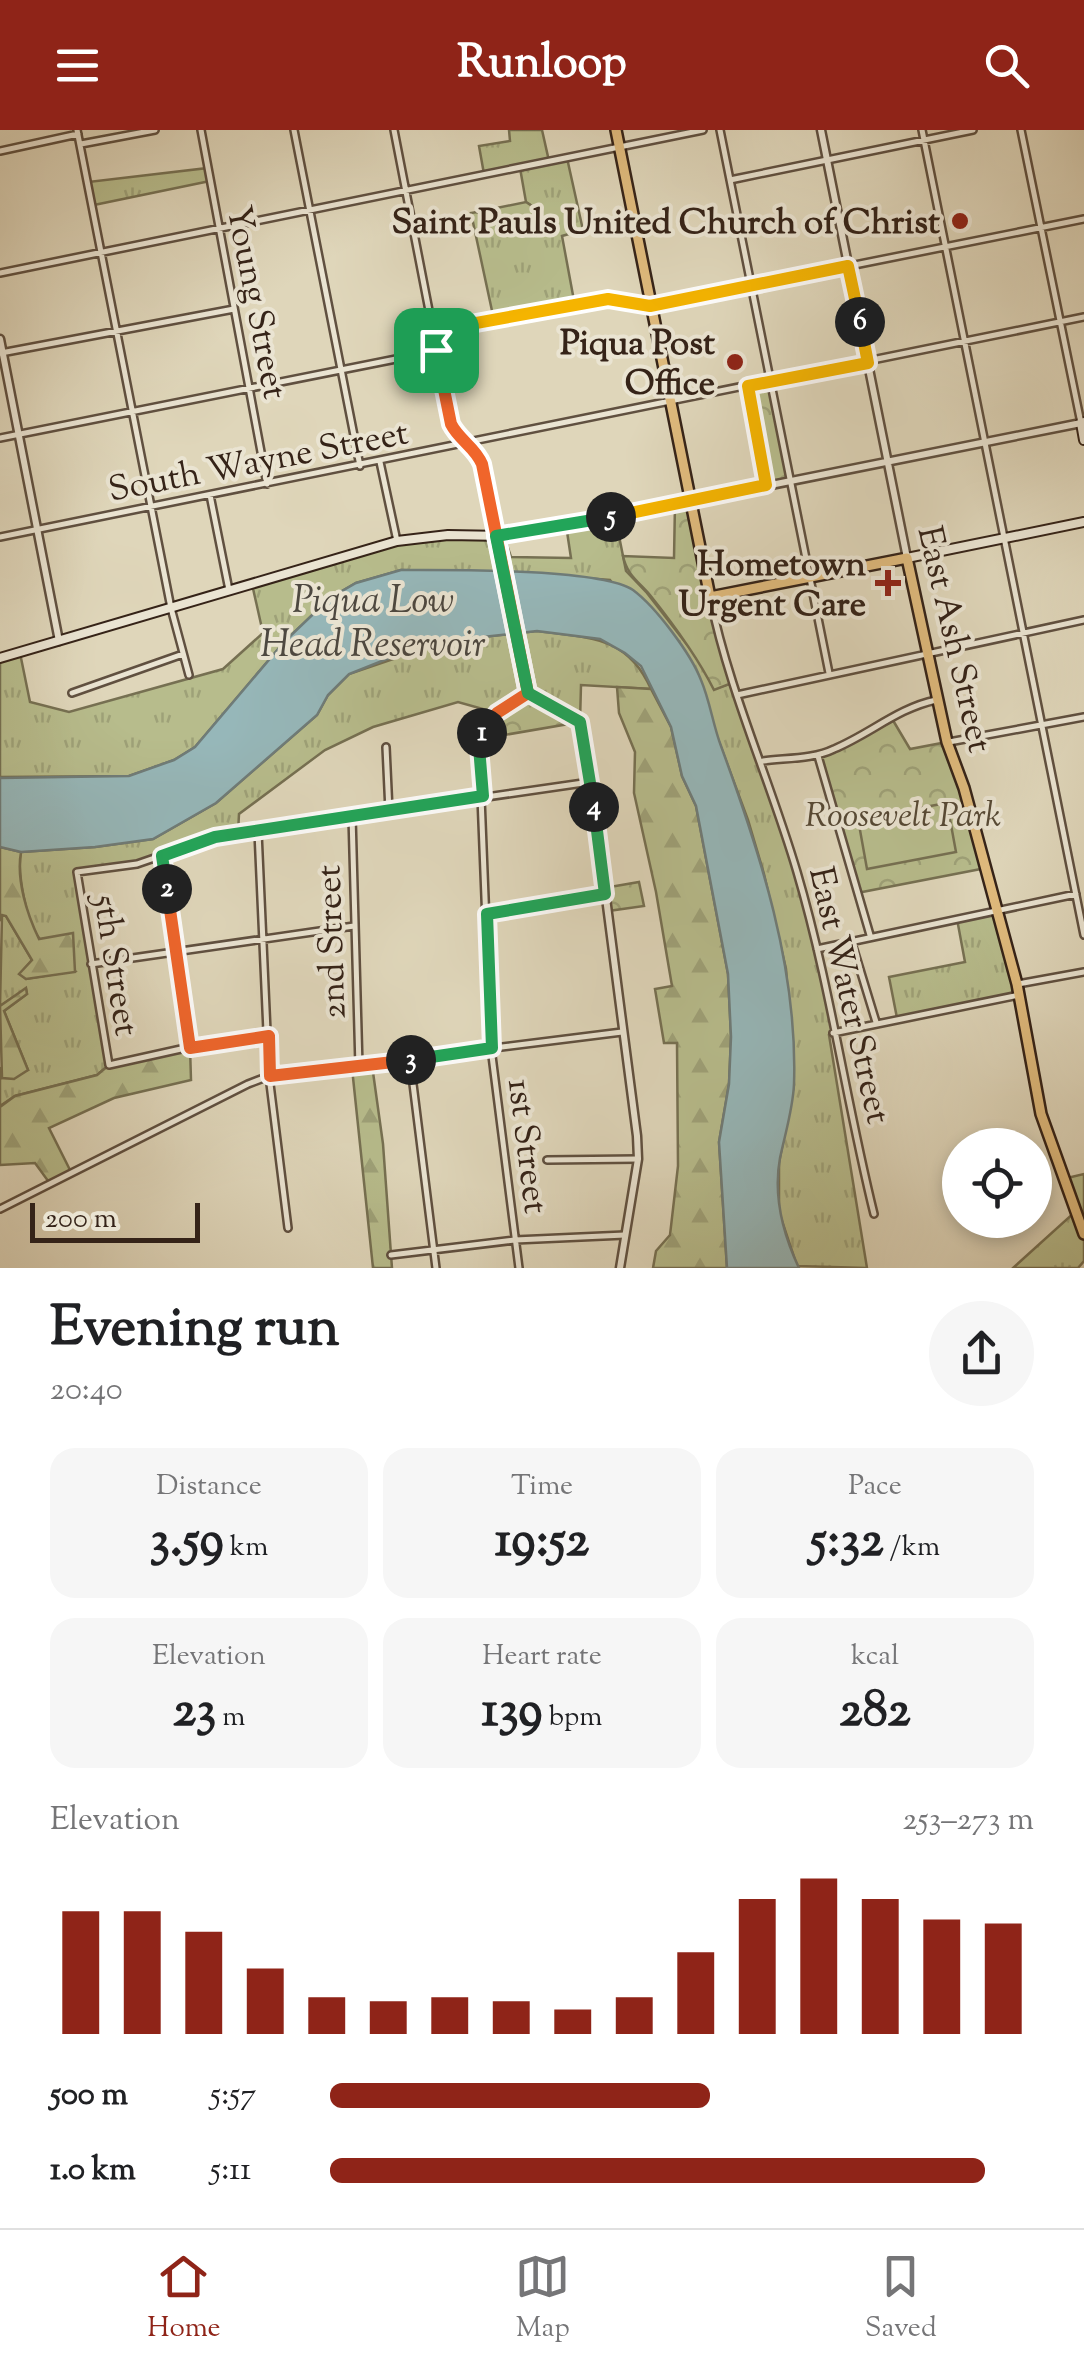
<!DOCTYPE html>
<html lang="en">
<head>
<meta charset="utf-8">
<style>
  :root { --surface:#fff; --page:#f6f6f6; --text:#202124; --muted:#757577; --line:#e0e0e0; --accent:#8f2418 }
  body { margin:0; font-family:"Sorts Mill Goudy",serif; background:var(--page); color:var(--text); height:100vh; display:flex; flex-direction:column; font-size:38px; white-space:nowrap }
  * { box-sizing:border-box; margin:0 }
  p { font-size:32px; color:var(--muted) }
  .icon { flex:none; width:55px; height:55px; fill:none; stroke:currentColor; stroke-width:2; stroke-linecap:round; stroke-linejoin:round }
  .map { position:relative; height:1138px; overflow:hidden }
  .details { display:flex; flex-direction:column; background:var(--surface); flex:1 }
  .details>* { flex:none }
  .buttons { position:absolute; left:942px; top:998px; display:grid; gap:20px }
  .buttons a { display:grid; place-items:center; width:110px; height:110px; border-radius:50%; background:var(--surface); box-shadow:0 5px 15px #0003; font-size:50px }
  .scale { position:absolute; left:30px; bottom:25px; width:170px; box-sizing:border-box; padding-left:10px; border:5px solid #352318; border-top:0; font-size:28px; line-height:35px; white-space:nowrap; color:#352318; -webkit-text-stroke:8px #eae4d2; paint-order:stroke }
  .pin { position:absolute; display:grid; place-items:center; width:85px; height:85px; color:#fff; margin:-42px; border-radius:20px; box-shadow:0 5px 15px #0006 }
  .km { position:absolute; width:50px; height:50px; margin:-25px; border-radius:50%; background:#222; color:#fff; font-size:28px; line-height:50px; text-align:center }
  .round { display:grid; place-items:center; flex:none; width:105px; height:105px; border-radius:52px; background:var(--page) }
  .head { display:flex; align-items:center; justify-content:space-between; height:170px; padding:0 50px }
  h1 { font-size:55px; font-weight:700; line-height:75px }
  .metrics { display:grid; grid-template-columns:repeat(3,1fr); gap:15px; height:170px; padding:10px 50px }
  .metrics div { display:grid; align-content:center; border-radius:25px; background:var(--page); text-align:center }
  .metrics b { font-size:50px; font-weight:700 }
  .metrics small { font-size:28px; font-weight:400 }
  .metrics p { font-size:28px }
  .chart { height:280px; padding:20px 50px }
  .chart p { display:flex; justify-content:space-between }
  .chart svg { width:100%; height:180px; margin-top:10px; stroke:var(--accent); stroke-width:6 }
  ul { padding:0 50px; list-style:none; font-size:32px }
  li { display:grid; grid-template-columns:160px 120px 1fr; align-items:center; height:75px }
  li i { height:25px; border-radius:12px; background:var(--accent) }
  header { display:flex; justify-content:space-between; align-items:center; height:130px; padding:0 50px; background:var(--accent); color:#fff; font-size:45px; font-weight:700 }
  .menu { display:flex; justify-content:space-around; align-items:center; height:140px; border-top:2px solid var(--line); background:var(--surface); font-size:28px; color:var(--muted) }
  .menu a { display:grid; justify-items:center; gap:5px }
  .menu .on { color:var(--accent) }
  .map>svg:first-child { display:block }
</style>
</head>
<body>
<header><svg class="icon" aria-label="menu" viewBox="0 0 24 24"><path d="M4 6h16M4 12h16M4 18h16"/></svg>Runloop<svg class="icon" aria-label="search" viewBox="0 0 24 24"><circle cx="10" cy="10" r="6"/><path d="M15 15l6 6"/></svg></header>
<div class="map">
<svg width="1084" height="1138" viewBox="0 0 1084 1138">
  <defs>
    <pattern id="grass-tufts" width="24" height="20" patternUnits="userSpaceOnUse" patternTransform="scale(2.5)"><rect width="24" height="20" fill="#b7bc8c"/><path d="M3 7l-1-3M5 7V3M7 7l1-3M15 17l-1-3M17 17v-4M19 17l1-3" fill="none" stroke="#9ea178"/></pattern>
    <pattern id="forest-firs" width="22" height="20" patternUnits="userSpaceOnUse" patternTransform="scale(2.5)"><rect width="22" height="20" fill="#b7bc8c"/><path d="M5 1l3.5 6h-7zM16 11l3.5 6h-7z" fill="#9ea178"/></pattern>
    <pattern id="park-crowns" width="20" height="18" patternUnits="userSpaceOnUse" patternTransform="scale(2.5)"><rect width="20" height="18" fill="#b7bc8c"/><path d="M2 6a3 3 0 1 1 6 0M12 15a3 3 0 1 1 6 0" fill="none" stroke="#9ea178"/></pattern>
  </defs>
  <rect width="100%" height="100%" fill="#dfd6ba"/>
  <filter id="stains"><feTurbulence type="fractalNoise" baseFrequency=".002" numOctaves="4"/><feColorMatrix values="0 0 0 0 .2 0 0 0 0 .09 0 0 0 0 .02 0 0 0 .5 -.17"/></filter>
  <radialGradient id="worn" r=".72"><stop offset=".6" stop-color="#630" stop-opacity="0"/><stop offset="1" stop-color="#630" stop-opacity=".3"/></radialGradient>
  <!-- grass -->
  <path fill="url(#grass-tufts)" stroke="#767052" stroke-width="2.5" d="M509 0H542L549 31 567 28 583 100 562 106 575 176 494 190 471 83 477 82 488 90 535 78 526 72 520 38 484 44 479 16 510 11Z
    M208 38 210 51 94 75 88 52Z
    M615 386 626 441 647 463 702 534 714 559 732 553 798 745 833 903 829 905 867 1138 797 1136 779 1082V1033L794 955 786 839 764 744 748 690 718 609 610 450 520 443 401 440 356 453 330 468 285 511 195 617 174 630 129 646 0 647V528L20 523 30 572 69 582 223 539 263 503 252 454 397 411 504 406 511 427 571 428 566 395Z
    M537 501C589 508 627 505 651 559L581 555 580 592 497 583 458 572 373 597 325 620 239 684 238 703 215 707 137 734 78 742 109 935 97 945 15 966 0 976V937L2 948 28 940 4 881 27 864 26 859 0 876 2 785 6 786 32 830 20 844 26 849 75 841C64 831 48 821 39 808 26 790 17 743 21 722L95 717 153 709 216 673 317 585 328 565 349 544 446 511Z
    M998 782 1019 865 897 888 889 847 965 832 957 789Z
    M1084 1044V1131L1078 1138H1013L1075 1082 1063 1049Z"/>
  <!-- forest -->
  <path fill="url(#forest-firs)" stroke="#767052" stroke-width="2.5" d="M526 72 535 78 534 95 488 90 477 82Z
    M617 557 651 559 671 597 682 646 696 676 728 844 731 907 729 954 719 1012 727 1138H653L656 1121 670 1105 678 1036 677 913H664L655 859 672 856 656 762 634 663 635 622 619 583Z
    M0 717 21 722C16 750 27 784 39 809L73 803 75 842 26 849 19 844 32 830 6 786 2 785 0 791Z
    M26 858 27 864 4 881 28 940 14 949 2 948 0 876Z
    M190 917 191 950 114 968 49 998 72 1044 51 1055 35 1033 0 1035V977L15 966 97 945 109 935Z
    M372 935 383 1014 392 1138H373L352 938Z"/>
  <!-- park -->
  <path fill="url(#park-crowns)" stroke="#767052" stroke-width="2.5" d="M770 252 791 350 767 355 748 256Z
    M690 371 732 553 714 560C697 526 674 495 650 465 638 451 627 445 623 426L674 428 675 374Z
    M528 563 580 592 481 609C485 586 509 575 528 563Z
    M891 587 910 619 947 612 986 738 857 763 818 625 835 619Z
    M639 752 644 776 608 781 604 758Z"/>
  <!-- pitch -->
  <path fill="#b7bc8c" stroke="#767052" stroke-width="2.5" d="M947 673 956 722 867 739 858 689Z"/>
  <!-- water -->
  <path fill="#96b7b9" stroke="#6f7c79" stroke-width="2.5" d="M401 440C446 440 601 438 633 460 656 477 691 524 701 550 710 571 713 595 721 616 760 723 798 838 794 954 793 979 785 1004 780 1028 773 1066 783 1104 799 1138H727L719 1012 729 954 731 907 728 844 696 676 682 646 671 597 641 536 625 523 600 509 537 501 446 511 397 525 349 544 328 565 317 585 216 673 153 709 95 717 21 722 0 717V648L129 646 174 630 195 617 285 511 330 468 356 453Z"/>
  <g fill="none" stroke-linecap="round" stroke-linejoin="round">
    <defs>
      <path id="minor" d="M77 0 171 478 189 545
        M201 0 267 354
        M294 0 360 336
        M394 0 451 294 456 303 478 323 496 406
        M720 0 829 543
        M922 0 1084 805
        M1021 0 1081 293
        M81 14 155 0
        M0 21 78 4
        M730 50 973 0
        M0 143 703 0
        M432 201 608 169 650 176 1084 89
        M1 223 234 179
        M748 256 767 355
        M0 308 436 221
        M380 332 397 411
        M210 365 229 460
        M0 407 1084 187
        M710 467C729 561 770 650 797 742 830 854 846 971 874 1084
        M72 563 183 524
        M737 565 1084 490
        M949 612 1084 587
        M386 617 389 681
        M818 626 870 805
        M763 631C785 628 814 629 834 619 870 604 898 578 936 570
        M352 686 359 937
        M258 702 269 946 288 1098
        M163 726 190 916
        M487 784 605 764
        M851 810 876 892
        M817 819 1076 764
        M91 834 354 796
        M1018 854 1084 842
        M833 903 1019 865
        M269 906 190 917 109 935 77 742 137 734 215 707 238 703 590 652
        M410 930 436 1138
        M547 1030 638 1029
        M0 1079 248 954 269 946 622 902
        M391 1125 515 1110 625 1105
        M519 1138 491 918 479 617C485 588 504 578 528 563"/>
      <path id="tertiary" d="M821 0 907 428
        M0 209 59 511
        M691 371 1081 293
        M496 406 528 563 574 588 584 599 637 1006 638 1029 620 1138"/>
      <path id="secondary" d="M1084 292 1081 293 1084 310
        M907 428 1084 392
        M0 528 397 411 448 405 504 406 690 371"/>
      <path id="primary" d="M616 0 710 467 907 428 947 612 964 658 1017 854 1041 984 1084 1104"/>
    </defs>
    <!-- minor casing -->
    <use href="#minor" stroke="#605040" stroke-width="10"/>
    <!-- tertiary casing -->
    <use href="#tertiary" stroke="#605040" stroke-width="11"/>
    <!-- secondary casing -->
    <use href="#secondary" stroke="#352318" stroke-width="12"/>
    <!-- primary casing -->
    <use href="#primary" stroke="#352318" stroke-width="14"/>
    <!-- minor -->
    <use href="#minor" stroke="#eae4d2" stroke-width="5"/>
    <!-- tertiary -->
    <use href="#tertiary" stroke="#eae4d2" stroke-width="6"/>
    <!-- secondary -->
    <use href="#secondary" stroke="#eae4d2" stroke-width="8"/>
    <!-- primary -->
    <use href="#primary" stroke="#e0bb7d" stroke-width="9"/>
  </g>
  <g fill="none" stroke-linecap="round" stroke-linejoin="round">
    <defs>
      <path id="split-1" d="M436 220 451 294C459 310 475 317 482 334L528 563 497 583 482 603"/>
      <path id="split-2" d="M167 759 162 726 215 707 483 666 479 617 482 603"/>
      <path id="split-3" d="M167 759 190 918 269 906 270 946 411 930"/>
      <path id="split-4" d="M411 930 492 918 487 784 605 764 594 677"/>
      <path id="split-5" d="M594 677 580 592 528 563 496 406 611 387"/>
      <path id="split-6" d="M611 387 766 355 748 256 868 233 860 192"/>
      <path id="split-7" d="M436 220 432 201 608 169 650 176 848 136 860 192"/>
    </defs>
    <!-- split-1 casing -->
    <use href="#split-1" stroke="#fff" stroke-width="20"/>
    <!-- split-2 casing -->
    <use href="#split-2" stroke="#fff" stroke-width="20"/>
    <!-- split-3 casing -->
    <use href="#split-3" stroke="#fff" stroke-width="20"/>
    <!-- split-4 casing -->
    <use href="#split-4" stroke="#fff" stroke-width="20"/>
    <!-- split-5 casing -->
    <use href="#split-5" stroke="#fff" stroke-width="20"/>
    <!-- split-6 casing -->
    <use href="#split-6" stroke="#fff" stroke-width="20"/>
    <!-- split-7 casing -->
    <use href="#split-7" stroke="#fff" stroke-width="20"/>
    <!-- split-1 -->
    <use href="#split-1" stroke="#f0652b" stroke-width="12"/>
    <!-- split-2 -->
    <use href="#split-2" stroke="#22a559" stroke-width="12"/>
    <!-- split-3 -->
    <use href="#split-3" stroke="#f0652b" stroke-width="12"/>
    <!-- split-4 -->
    <use href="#split-4" stroke="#22a559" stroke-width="12"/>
    <!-- split-5 -->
    <use href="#split-5" stroke="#22a559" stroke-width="12"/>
    <!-- split-6 -->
    <use href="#split-6" stroke="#f5b400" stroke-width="12"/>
    <!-- split-7 -->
    <use href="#split-7" stroke="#f5b400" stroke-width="12"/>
  </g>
  <!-- markers -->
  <g fill="#8f2418" stroke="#eae4d2" stroke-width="4">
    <circle cx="960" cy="91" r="10"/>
    <circle cx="735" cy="232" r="10"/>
    <path d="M883 438h10v10h10v10h-10v10h-10v-10h-10v-10h10z"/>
  </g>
  <g text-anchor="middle" stroke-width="8" stroke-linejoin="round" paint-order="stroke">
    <!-- poi labels -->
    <g font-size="35" font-weight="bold" fill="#352318" stroke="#eae4d2" text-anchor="end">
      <text x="940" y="103">Saint Pauls United Church of Christ</text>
      <text x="715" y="224">Piqua Post<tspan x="715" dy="40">Office</tspan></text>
      <text x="866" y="445">Hometown<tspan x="866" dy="40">Urgent Care</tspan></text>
    </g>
    <!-- street labels -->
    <g font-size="35" fill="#352318" stroke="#eae4d2">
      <text transform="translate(258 172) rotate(79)" y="12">Young Street</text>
      <text transform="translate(258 330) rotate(-11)" y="12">South Wayne Street</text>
      <text transform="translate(956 509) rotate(77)" y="12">East Ash Street</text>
      <text transform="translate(330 812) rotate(-92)" y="12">2nd Street</text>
      <text transform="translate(117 835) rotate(81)" y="12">5th Street</text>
      <text transform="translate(851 865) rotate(77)" y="12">East Water Street</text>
      <text transform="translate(529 1016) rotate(83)" y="12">1st Street</text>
    </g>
    <!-- park labels -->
    <g font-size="35" font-style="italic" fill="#564935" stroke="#eae4d2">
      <text x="903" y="696">Roosevelt Park</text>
    </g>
    <!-- water labels -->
    <g font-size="38" font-style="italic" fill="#4d4840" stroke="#eae4d2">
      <text x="373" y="482">Piqua Low<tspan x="373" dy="44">Head Reservoir</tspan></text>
    </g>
  </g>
  <rect width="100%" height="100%" filter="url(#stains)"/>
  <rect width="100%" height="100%" fill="url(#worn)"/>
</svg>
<div class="buttons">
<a><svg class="icon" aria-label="locate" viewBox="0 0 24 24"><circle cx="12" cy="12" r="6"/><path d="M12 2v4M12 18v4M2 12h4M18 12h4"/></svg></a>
</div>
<div class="scale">200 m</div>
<div class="pin" style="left:436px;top:220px;background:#1e9e55"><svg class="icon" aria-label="arrive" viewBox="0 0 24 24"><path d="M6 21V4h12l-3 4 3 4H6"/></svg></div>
<b class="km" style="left:482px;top:603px">1</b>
<b class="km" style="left:167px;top:759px">2</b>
<b class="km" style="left:411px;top:930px">3</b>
<b class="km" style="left:594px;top:677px">4</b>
<b class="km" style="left:611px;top:387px">5</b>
<b class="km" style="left:860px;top:192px">6</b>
</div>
<section class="details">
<div class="head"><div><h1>Evening run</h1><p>20:40</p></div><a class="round"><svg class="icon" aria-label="share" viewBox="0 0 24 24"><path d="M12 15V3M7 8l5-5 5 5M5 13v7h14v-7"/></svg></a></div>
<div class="metrics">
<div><p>Distance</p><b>3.59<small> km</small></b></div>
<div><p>Time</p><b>19:52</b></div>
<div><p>Pace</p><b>5:32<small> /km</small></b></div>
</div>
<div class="metrics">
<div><p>Elevation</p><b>23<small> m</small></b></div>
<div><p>Heart rate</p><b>139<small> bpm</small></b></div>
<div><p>kcal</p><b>282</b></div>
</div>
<div class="chart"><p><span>Elevation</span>253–273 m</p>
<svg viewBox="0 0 160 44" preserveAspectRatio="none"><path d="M5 44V14M15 44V14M25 44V19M35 44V28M45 44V35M55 44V36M65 44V35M75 44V36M85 44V38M95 44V35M105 44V24M115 44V11M125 44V6M135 44V11M145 44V16M155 44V17"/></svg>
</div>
<ul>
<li><b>500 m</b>5:57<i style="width:54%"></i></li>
<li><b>1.0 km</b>5:11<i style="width:93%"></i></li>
</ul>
</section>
<nav class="menu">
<a class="on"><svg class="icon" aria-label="home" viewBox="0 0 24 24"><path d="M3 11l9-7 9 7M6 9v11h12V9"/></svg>Home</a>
<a><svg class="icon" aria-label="map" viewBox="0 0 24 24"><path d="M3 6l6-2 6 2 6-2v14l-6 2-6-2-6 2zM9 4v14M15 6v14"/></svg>Map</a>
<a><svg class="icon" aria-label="saved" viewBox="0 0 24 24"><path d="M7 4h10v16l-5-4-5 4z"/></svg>Saved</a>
</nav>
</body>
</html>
